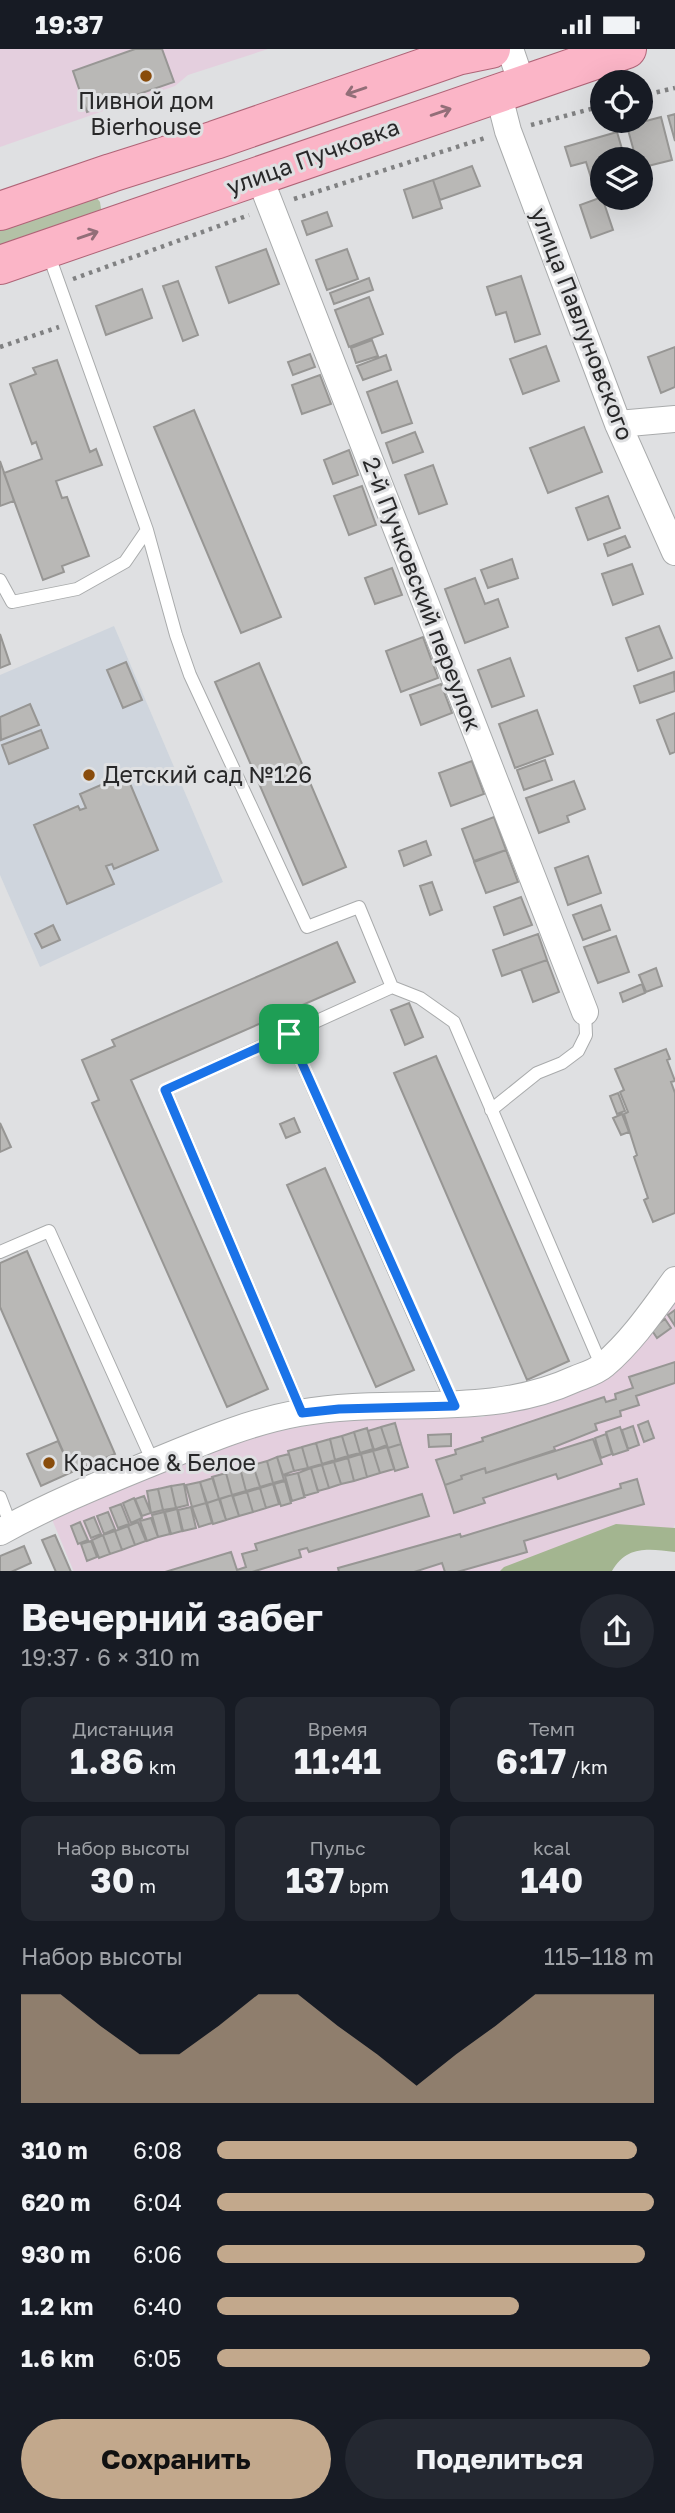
<!DOCTYPE html>
<html lang="ru">
<head>
<meta charset="utf-8">
<style>
  :root { --surface:#171b24; --page:#242831; --text:#f1f3f6; --muted:#9ea1a6; --accent:#c2a88c }
  body { margin:0; font-family:"Golos Text",sans-serif; background:var(--page); color:var(--text); height:100vh; display:flex; flex-direction:column; font-size:26px; white-space:nowrap }
  * { box-sizing:border-box; margin:0 }
  p { font-size:23px; color:var(--muted) }
  .icon { flex:none; width:38px; height:38px; fill:none; stroke:currentColor; stroke-width:2; stroke-linecap:round; stroke-linejoin:round }
  .map { position:relative; height:1522px; overflow:hidden }
  .side { display:flex; flex-direction:column; background:var(--surface); flex:1 }
  .side>* { flex:none }
  .fabs { position:absolute; left:590px; top:21px; display:grid; gap:14px }
  .fabs a { display:grid; place-items:center; width:63px; height:63px; border-radius:50%; background:var(--surface); box-shadow:0 7px 28px #0002; font-size:35px }
  .pin { position:absolute; display:grid; place-items:center; width:60px; height:60px; color:#fff; margin:-30px; border-radius:14px; box-shadow:0 4px 10px #0006 }
  .round { display:grid; place-items:center; flex:none; width:74px; height:74px; border-radius:37px; background:var(--page) }
  .head { display:flex; align-items:center; justify-content:space-between; height:119px; padding:0 21px }
  h1 { font-size:38px; font-weight:700; line-height:52px }
  .stats { display:grid; grid-template-columns:repeat(3,1fr); gap:10px; height:119px; padding:7px 21px }
  .stats div { display:grid; align-content:center; border-radius:14px; background:var(--page); text-align:center }
  .stats b { font-size:35px; font-weight:700 }
  .stats small { font-size:19px; font-weight:400 }
  .stats p { font-size:19px }
  .chart { height:196px; padding:14px 21px }
  .chart p { display:flex; justify-content:space-between }
  .chart svg { width:100%; height:126px; margin-top:7px; fill:var(--accent); opacity:.7 }
  .cta { display:flex; gap:14px; margin-top:auto; padding:14px 21px }
  .cta a { flex:1; height:80px; border-radius:42px; background:var(--accent); color:#111; font-size:28px; font-weight:700; line-height:80px; text-align:center }
  .cta a+a { background:var(--page); color:var(--text) }
  ul { padding:0 21px; list-style:none; font-size:23px }
  li { display:grid; grid-template-columns:112px 84px 1fr; align-items:center; height:52px }
  li i { height:18px; border-radius:9px; background:var(--accent) }
  .status { display:flex; justify-content:space-between; align-items:center; height:49px; padding:0 35px; background:var(--surface); direction:ltr }
  .status svg { height:19px; fill:currentColor }
  .map>svg:first-child { display:block }
</style>
</head>
<body>
<div class="status"><b>19:37</b><svg viewBox="0 0 49 12"><path d="M0 12V9h3v3zM5 12V6h3v6zM10 12V3h3v9zM15 12V0h3v12zM26 1h20v11H26zM47 4h2v5h-2z"/></svg></div>
<div class="map">
<svg width="675" height="1523" viewBox="0 0 675 1523">
  <rect width="100%" height="100%" fill="#dfe0e2"/>
  <!-- built -->
  <path fill="#cfd5dd" d="M114 577 223 833 40 918 0 826V626Z"/>
  <!-- industrial -->
  <path fill="#e4cfde" d="M0 0H268L188 26 175 37 0 98Z
    M675 1244V1475L671 1485 517 1522 74 1523 51 1468 231 1391 359 1367 483 1368 611 1322Z"/>
  <!-- green -->
  <path fill="#b3c1a6" d="M96 148 100 153 102 166 0 205V174Z"/>
  <!-- forest -->
  <path fill="#a3b590" d="M616 1475 675 1479V1503C649 1500 627 1496 612 1522H500L504 1518Z"/>
  <!-- building -->
  <path fill="#b9b8b6" stroke="#979694" stroke-width="2" d="M135 0H162L174 33 87 63 73 22Z
    M675 65V92L668 67Z
    M661 68 672 111 640 119V110H636L627 77Z
    M617 83 625 110H602V133L593 135 586 113 571 117 565 98Z
    M472 117 480 137 440 151 433 131Z
    M433 131 442 159 413 169 404 141Z
    M602 148 613 181 591 189 580 156Z
    M327 163 332 177 307 186 302 172Z
    M266 200 279 235 229 254 216 218Z
    M347 200 358 230 327 241 316 211Z
    M521 227 540 285 515 293 506 263 496 266 487 238Z
    M369 229 373 241 334 255 330 244Z
    M178 232 198 286 183 292 163 237Z
    M142 240 152 269 106 286 96 257Z
    M369 248 383 285 349 298 335 261Z
    M372 291 378 307 356 314 351 299Z
    M546 297 559 332 523 345 510 310Z
    M675 298V338L661 344 648 308Z
    M310 305 315 318 293 326 288 313Z
    M386 306 391 321 363 331 357 317Z
    M57 311 90 403 96 400 102 416 56 432 62 449 67 448 89 507 62 517 64 523 43 531 4 424 42 410 36 393 32 395 10 335 36 325 33 319Z
    M320 326 331 355 302 365 292 336Z
    M397 332 412 374 382 384 367 343Z
    M194 361 281 568 241 584 154 378Z
    M584 378 602 423 548 444 530 399Z
    M415 383 423 403 393 414 386 394Z
    M349 401 358 426 333 435 324 411Z
    M0 412 14 452 0 457Z
    M433 416 447 455 419 465 405 426Z
    M362 437 376 476 349 486 334 447Z
    M608 447 620 479 588 491 576 459Z
    M625 487 630 498 608 507 604 495Z
    M512 510 518 529 488 539 481 521Z
    M632 515 643 545 613 556 602 525Z
    M392 519 402 546 375 555 365 529Z
    M475 529 485 555 498 550 508 578 465 594 445 540Z
    M659 577 672 609 638 622 626 589Z
    M0 585 10 615 0 619Z
    M423 588 438 629 401 643 386 602Z
    M510 609 524 647 492 658 478 621Z
    M126 613 142 651 123 659 107 621Z
    M259 614 346 818 303 836 215 633Z
    M674 623 675 642 640 654 634 637Z
    M441 635 452 664 421 676 410 646Z
    M30 655 39 676 1 691 0 668Z
    M537 661 553 705 515 719 499 675Z
    M675 664V703L670 705 657 671Z
    M41 681 48 699 9 715 2 696Z
    M545 711 552 731 524 741 517 721Z
    M472 712 484 745 451 757 439 724Z
    M126 725 158 801 114 820 112 815 106 817 114 835 67 855 34 776 78 757 80 761 86 759 80 745Z
    M574 732 585 760 567 767 569 773 539 784 526 749Z
    M494 768 506 801 474 812 462 780Z
    M426 792 431 806 404 817 399 802Z
    M506 801 518 833 486 844 474 813Z
    M588 807 601 844 568 856 555 819Z
    M432 833 442 861 430 866 420 837Z
    M521 848 532 876 504 886 494 858Z
    M601 856 610 881 583 891 573 866Z
    M53 876 60 891 42 899 35 885Z
    M538 885 547 911 502 927 493 901Z
    M616 887 629 923 598 934 584 898Z
    M337 893 355 933 131 1031 268 1340 227 1358 92 1054 99 1051 82 1011 115 997 112 991Z
    M547 911 559 943 533 953 521 920Z
    M656 919 662 937 646 943 639 926Z
    M642 935 645 944 623 953 620 944Z
    M409 954 423 988 405 996 391 961Z
    M666 1000 670 1010 667 1011 675 1032 671 1033 675 1044V1164L653 1173 644 1151 648 1149 634 1108 637 1106 624 1065 628 1063 620 1043 624 1041 615 1020Z
    M436 1007 569 1312 527 1331 394 1024Z
    M618 1044 625 1062 617 1065 610 1047Z
    M622 1065 629 1083 621 1086 613 1069Z
    M294 1069 300 1083 286 1089 280 1075Z
    M0 1074 11 1098 0 1103Z
    M325 1119 414 1321 376 1338 287 1136Z
    M27 1202 115 1405 72 1423 0 1258V1214Z
    M675 1261V1277L668 1266Z
    M665 1270 671 1279 657 1289 651 1280Z
    M675 1313V1334L636 1347 639 1356 620 1362 621 1367 595 1375 597 1381 554 1398 555 1401 486 1424 485 1419 461 1427 462 1430 445 1436 436 1411 456 1405 455 1401 483 1392 482 1389 604 1348 606 1353 616 1350 615 1345 633 1339 629 1328Z
    M648 1372 654 1389 644 1393 638 1376Z
    M395 1374 401 1395 388 1399 381 1378Z
    M633 1377 639 1396 628 1400 622 1381Z
    M381 1378 387 1396 374 1401 368 1382Z
    M620 1378 628 1401 613 1406 606 1383Z
    M367 1379 373 1400 360 1404 354 1383Z
    M354 1383 360 1404 348 1407 342 1387Z
    M451 1385V1397L429 1398 428 1386Z
    M606 1385 612 1405 601 1409 595 1389Z
    M342 1387 348 1407 335 1411 330 1390Z
    M330 1390 335 1411 322 1415 316 1394Z
    M593 1390 602 1415 558 1430 556 1425 483 1449 485 1454 454 1464 445 1436 462 1430 461 1427 485 1419 486 1424Z
    M58 1392 72 1423 41 1437 27 1405Z
    M316 1394 322 1415 308 1419 302 1398Z
    M401 1395 408 1418 395 1422 388 1399Z
    M302 1398 308 1419 294 1422 288 1402Z
    M387 1398 394 1420 380 1424 373 1402Z
    M373 1402 380 1424 367 1428 361 1405Z
    M289 1405 294 1422 283 1426 277 1408Z
    M361 1405 367 1428 354 1432 348 1409Z
    M277 1408 284 1431 273 1434 267 1412Z
    M348 1409 354 1432 341 1435 334 1413Z
    M267 1412 273 1434 260 1438 253 1416Z
    M334 1413 341 1435 329 1439 322 1416Z
    M253 1416 260 1438 246 1442 240 1419Z
    M322 1416 329 1439 318 1442 311 1419Z
    M240 1419 246 1442 232 1446 226 1424Z
    M311 1419 318 1443 304 1447 298 1424Z
    M226 1424 232 1446 219 1450 212 1428Z
    M298 1424 305 1448 292 1452 285 1427Z
    M213 1429 219 1450 207 1454 200 1433Z
    M637 1430 644 1455 524 1492 527 1503 457 1523H445L442 1514 414 1523H339L338 1519 460 1485 461 1488 621 1439 620 1435Z
    M285 1432 291 1454 281 1457 274 1435Z
    M200 1433 206 1454 192 1458 186 1436Z
    M184 1435 188 1456 176 1459 171 1437Z
    M273 1435 279 1455 266 1459 260 1439Z
    M171 1437 176 1459 163 1461 158 1440Z
    M260 1439 266 1459 253 1463 247 1443Z
    M158 1440 163 1461 151 1464 147 1442Z
    M247 1443 253 1463 239 1467 233 1447Z
    M422 1445 429 1467 309 1503 307 1499 299 1501 301 1508 252 1523H165L231 1503 237 1521 246 1518 242 1505 257 1501 255 1495Z
    M232 1446 239 1467 226 1471 220 1450Z
    M144 1447 151 1464 142 1467 135 1450Z
    M134 1449 142 1469 131 1474 123 1454Z
    M219 1450 226 1471 213 1475 207 1454Z
    M206 1454 212 1474 199 1478 192 1458Z
    M121 1455 129 1475 118 1479 110 1459Z
    M191 1458 196 1479 183 1482 178 1461Z
    M177 1460 182 1482 171 1485 165 1463Z
    M108 1463 115 1480 104 1485 97 1467Z
    M164 1463 170 1485 158 1488 152 1466Z
    M94 1468 101 1485 91 1489 84 1472Z
    M151 1469 158 1488 147 1492 140 1472Z
    M80 1473 88 1491 78 1495 71 1477Z
    M138 1473 146 1492 135 1496 128 1477Z
    M128 1477 135 1496 122 1501 115 1482Z
    M115 1482 122 1501 110 1505 103 1486Z
    M55 1486 71 1523H56L42 1491Z
    M103 1486 110 1505 99 1509 92 1491Z
    M91 1492 97 1508 87 1512 81 1495Z
    M24 1497 31 1514 11 1523H0V1507Z"/>
  <g fill="none" stroke-linecap="round" stroke-linejoin="round">
    <defs>
      <path id="service" d="M48 204 147 481 176 586 190 626 307 878 359 858 392 938 420 949 454 973 602 1318
        M0 531 12 553 77 540 125 513 147 481
        M289 985 454 1357
        M491 1061 537 1024 562 1014 578 1002 586 986 585 963
        M0 1203 49 1182 153 1413
        M302 1364 165 1041 392 938
        M0 1448 11 1477"/>
      <path id="minor" d="M510 0 522 35
        M498 43 508 82 618 375 675 503
        M259 127 585 963
        M618 375 675 370
        M0 1483C47 1457 95 1437 144 1417 196 1396 244 1374 299 1364 393 1347 486 1371 575 1330 585 1326 596 1323 604 1316 632 1292 653 1261 675 1231"/>
      <path id="primary" d="M0 162 111 124 215 91 457 7 491 0
        M0 216 627 0"/>
    </defs>
    <!-- service casing -->
    <use href="#service" stroke="#a9abac" stroke-width="14"/>
    <!-- minor casing -->
    <use href="#minor" stroke="#a9abac" stroke-width="28"/>
    <!-- primary casing -->
    <use href="#primary" stroke="#af6477" stroke-width="40"/>
    <!-- path -->
    <path stroke="#808182" stroke-width="4.5" stroke-dasharray="3.5 5" stroke-linecap="butt" d="M640 47 675 39
      M531 76 602 57
      M294 150 485 89
      M73 230 249 166
      M0 298 59 278"/>
    <!-- service -->
    <use href="#service" stroke="#fff" stroke-width="12"/>
    <!-- minor -->
    <use href="#minor" stroke="#fff" stroke-width="26"/>
    <!-- primary -->
    <use href="#primary" stroke="#fbb5c7" stroke-width="38"/>
  </g>
  <!-- one-way arrows -->
  <defs><path id="oneway-shaft" d="M-6 0H5M1.5-3L5.5 0L1.5 3" fill="none" stroke-width="1.6" stroke-linecap="round" stroke-linejoin="round" transform="scale(1.75)"/></defs>
  <g stroke="#926e78">
    <use href="#oneway-shaft" transform="translate(356 42) rotate(161)"/>
    <use href="#oneway-shaft" transform="translate(441 63) rotate(-19)"/>
    <use href="#oneway-shaft" transform="translate(88 186) rotate(-19)"/>
  </g>
  <g fill="none" stroke-linecap="round" stroke-linejoin="round">
    <defs>
      <path id="route" d="M289 985 455 1357 339 1360 302 1364 165 1041Z"/>
    </defs>
    <!-- route casing -->
    <use href="#route" stroke="#fff" stroke-width="14"/>
    <!-- route -->
    <use href="#route" stroke="#1a73e8" stroke-width="9"/>
  </g>
  <!-- markers -->
  <g fill="#894c0b" stroke="#dfe0e2" stroke-width="2.5">
    <circle cx="146" cy="27" r="7"/>
    <circle cx="89" cy="726" r="7"/>
    <circle cx="49" cy="1414" r="7"/>
  </g>
  <g text-anchor="middle" stroke-width="6" stroke-linejoin="round" paint-order="stroke">
    <!-- poi labels -->
    <g font-size="23" fill="#282829" stroke="#dfe0e2" text-anchor="start">
      <text x="146" y="60" text-anchor="middle">Пивной дом<tspan x="146" dy="26">Bierhouse</tspan></text>
      <text x="103" y="734">Детский сад №126</text>
      <text x="63" y="1422">Красное &amp; Белое</text>
    </g>
    <!-- street labels -->
    <g font-size="23" fill="#282829" stroke="#dfe0e2">
      <text transform="translate(313 108) rotate(-20)" y="8">улица Пучковка</text>
      <text transform="translate(582 275) rotate(69)" y="8">улица Павлуновского</text>
      <text transform="translate(422 545) rotate(69)" y="8">2-й Пучковский переулок</text>
    </g>
  </g>
</svg>
<div class="fabs">
<a><svg class="icon" aria-label="locate" viewBox="0 0 24 24"><circle cx="12" cy="12" r="6"/><path d="M12 2v4M12 18v4M2 12h4M18 12h4"/></svg></a>
<a><svg class="icon" aria-label="layers" viewBox="0 0 24 24"><path d="M12 4l9 5-9 5-9-5zM3 14l9 5 9-5"/></svg></a>
</div>
<div class="pin" style="left:289px;top:985px;background:#1e9e55"><svg class="icon" aria-label="arrive" viewBox="0 0 24 24"><path d="M6 21V4h12l-3 4 3 4H6"/></svg></div>
</div>
<section class="side">
<div class="head"><div><h1>Вечерний забег</h1><p>19:37 · 6 × 310 m</p></div><a class="round"><svg class="icon" aria-label="share" viewBox="0 0 24 24"><path d="M12 15V3M7 8l5-5 5 5M5 13v7h14v-7"/></svg></a></div>
<div class="stats">
<div><p>Дистанция</p><b>1.86<small> km</small></b></div>
<div><p>Время</p><b>11:41</b></div>
<div><p>Темп</p><b>6:17<small> /km</small></b></div>
</div>
<div class="stats">
<div><p>Набор высоты</p><b>30<small> m</small></b></div>
<div><p>Пульс</p><b>137<small> bpm</small></b></div>
<div><p>kcal</p><b>140</b></div>
</div>
<div class="chart"><p><span>Набор высоты</span>115–118 m</p>
<svg viewBox="0 0 160 44" preserveAspectRatio="none"><path d="M0 44V6L10 6L20 17L30 27L40 27L50 17L60 6L70 6L80 17L90 27L100 38L110 27L120 17L130 6L140 6L150 6L160 6V44z"/></svg>
</div>
<ul>
<li><b>310 m</b>6:08<i style="width:96%"></i></li>
<li><b>620 m</b>6:04<i style="width:100%"></i></li>
<li><b>930 m</b>6:06<i style="width:98%"></i></li>
<li><b>1.2 km</b>6:40<i style="width:69%"></i></li>
<li><b>1.6 km</b>6:05<i style="width:99%"></i></li>
</ul>
<div class="cta"><a>Сохранить</a><a>Поделиться</a></div>
</section>
</body>
</html>
